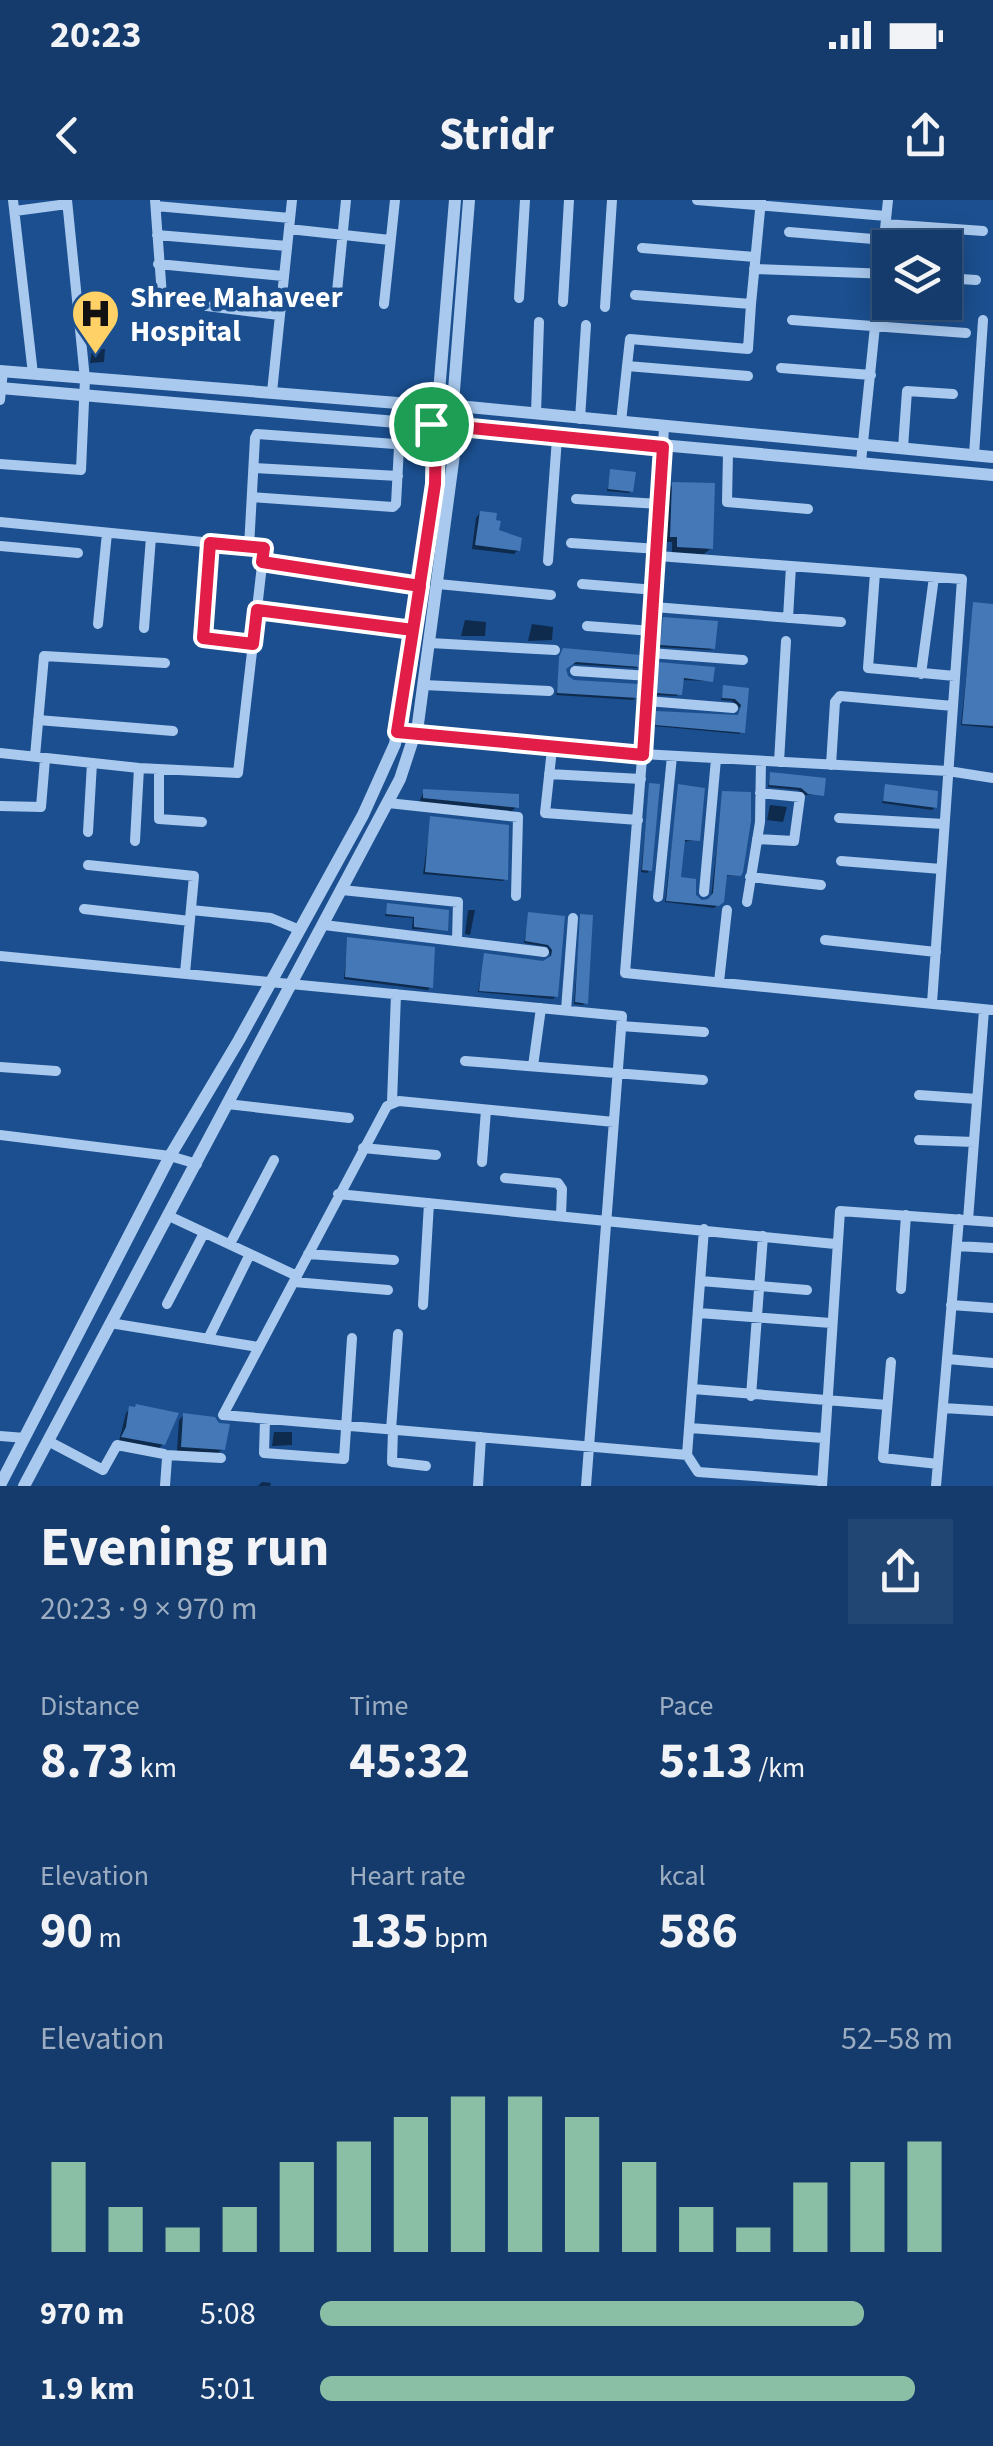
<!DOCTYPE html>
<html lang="en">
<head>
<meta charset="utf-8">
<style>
  :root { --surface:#143b6b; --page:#214673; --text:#f1f3f6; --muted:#9dadc1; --line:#33557e; --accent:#8abfa5 }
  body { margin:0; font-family:"Source Sans 3",sans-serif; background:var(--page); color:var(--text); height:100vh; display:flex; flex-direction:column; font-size:38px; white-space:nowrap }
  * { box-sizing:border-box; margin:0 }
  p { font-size:32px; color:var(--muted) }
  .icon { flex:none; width:55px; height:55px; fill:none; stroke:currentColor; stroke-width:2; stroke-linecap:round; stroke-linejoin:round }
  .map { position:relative; height:1286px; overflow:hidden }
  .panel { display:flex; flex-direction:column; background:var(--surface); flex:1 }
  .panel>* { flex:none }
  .fabs { position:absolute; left:872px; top:30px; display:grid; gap:20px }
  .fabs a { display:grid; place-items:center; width:90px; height:90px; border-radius:0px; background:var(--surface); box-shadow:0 5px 25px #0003,0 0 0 2px var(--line); font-size:50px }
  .pin { position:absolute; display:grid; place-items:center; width:85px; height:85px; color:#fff; margin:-42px; border:5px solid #fff; border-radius:50%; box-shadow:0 2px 10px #0007 }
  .round { display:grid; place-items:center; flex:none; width:105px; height:105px; border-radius:0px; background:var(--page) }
  .summary { display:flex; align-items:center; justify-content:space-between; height:170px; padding:0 40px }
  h1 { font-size:55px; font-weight:700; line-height:75px }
  .stats { display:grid; grid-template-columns:repeat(3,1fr); gap:15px; height:170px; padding:10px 40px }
  .stats div { display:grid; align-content:center }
  .stats b { font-size:50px; font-weight:700 }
  .stats small { font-size:28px; font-weight:400 }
  .stats p { font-size:28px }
  .chart { height:280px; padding:20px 40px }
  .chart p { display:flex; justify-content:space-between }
  .chart svg { width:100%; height:180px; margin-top:10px; stroke:var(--accent); stroke-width:6 }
  ul { padding:0 40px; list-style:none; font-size:32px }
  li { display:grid; grid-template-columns:160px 120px 1fr; align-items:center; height:75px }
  li i { height:25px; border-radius:12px; background:var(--accent) }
  .status { display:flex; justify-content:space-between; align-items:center; height:70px; padding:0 50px; background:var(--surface); direction:ltr }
  .status svg { height:28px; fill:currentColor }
  header { display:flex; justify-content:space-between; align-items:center; height:130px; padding:0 40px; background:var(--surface); font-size:45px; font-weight:700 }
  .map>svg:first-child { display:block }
</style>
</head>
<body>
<div class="status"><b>20:23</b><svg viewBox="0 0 49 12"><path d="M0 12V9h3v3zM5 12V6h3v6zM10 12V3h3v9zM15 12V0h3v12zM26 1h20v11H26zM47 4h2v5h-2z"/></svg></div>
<header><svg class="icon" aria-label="back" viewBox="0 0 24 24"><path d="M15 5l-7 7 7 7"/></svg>Stridr<svg class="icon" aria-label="share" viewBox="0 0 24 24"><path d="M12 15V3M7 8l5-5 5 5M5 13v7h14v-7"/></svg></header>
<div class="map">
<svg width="993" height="1286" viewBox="0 0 993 1286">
  <rect width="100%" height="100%" fill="#1b4f8f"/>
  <!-- shadow -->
  <path fill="#0007" d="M105 149 104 162 90 163 92 150Z
    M611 272 631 291 629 293 607 291Z
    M673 284 711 348 704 354 672 353V342H665L667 291Z
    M480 313 518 350 514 354 472 349 476 318Z
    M974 405 993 406V528L961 525Z
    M664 419 713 448 710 450 659 447Z
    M465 420 486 422 485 436H461Z
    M532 424 553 427 552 440 528 441Z
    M562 453 638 466 636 468 571 464 564 469 565 477 574 482 636 497 633 500 556 495Z
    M659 465 711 481 681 480 677 496 655 495Z
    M724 488 746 490 740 534 654 526 657 513 739 517 740 508 732 501 721 500Z
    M770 575 822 594 805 595 798 590 768 587Z
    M650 585 649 670 647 673 641 672Z
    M679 587 697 640 682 642 678 680 702 703 711 698 723 594 739 675 724 676 722 701 714 708 665 702Z
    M886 587 935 607 932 610 882 603Z
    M424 591 516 607 512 611 419 602Z
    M770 605 787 607 783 622 767 620Z
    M431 619 505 679 503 681 423 674Z
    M388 706 446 730 412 729 413 718 385 716Z
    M468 710H475L470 735 465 734Z
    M529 715 562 718 556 796 553 799 478 792 485 756 549 762 551 758 548 747 524 743Z
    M581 716 585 802 583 805 574 804Z
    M348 739 430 787 428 790 344 779Z
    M130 1209 163 1244 159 1248 119 1241 126 1213Z
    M183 1216 222 1249 218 1253 177 1251 179 1220Z
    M274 1232H292V1245L272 1246Z
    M262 1282 271 1283 270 1286H230H258Z"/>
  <!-- building -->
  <path fill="#4478b7" d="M610 269 636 272 633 292 608 289Z
    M672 282 715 283 713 349 677 347V337H670Z
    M480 311 497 313 496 320 501 321 499 330 522 338 520 351 475 345Z
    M973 402 993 404V526L962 524Z
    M663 417 718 421 715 449 660 445Z
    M563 448 641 455 640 467 576 462 566 469 568 476 574 480 639 484 638 498 557 493 559 457Z
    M658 462 715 467 713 482 684 478 682 495 656 493Z
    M723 485 749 488 745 533 655 525 656 511 738 515 741 505 735 499 722 498Z
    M770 572 826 578 824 596 808 594 801 588 769 585Z
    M649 583 660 584 652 671 642 670Z
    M678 584 705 588 700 641 685 640 681 677 696 679V695L702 700 708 699 713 693 722 591 751 592V621L743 672 741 676 727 675 724 702 719 706 666 701Z
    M885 584 938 591 937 608 883 601Z
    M423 589 519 594V608L423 598Z
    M430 616 509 625 508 680 425 672Z
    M387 703 449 710 448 731 414 727V717L386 714Z
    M528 712 565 716 558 797 479 791 484 753 543 761 551 756 552 750 548 745 525 741Z
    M580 714 593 715 588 804 575 802Z
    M347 737 435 747 433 788 345 777Z
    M136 1204 179 1213 165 1245 121 1237 126 1227 129 1206 135 1207Z
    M183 1213 215 1217 219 1223 230 1224 225 1250 181 1247Z"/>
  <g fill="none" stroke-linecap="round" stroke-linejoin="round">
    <!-- minor -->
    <path stroke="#a9c9ee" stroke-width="10" d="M13 0 33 174
      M155 0 162 96 167 101 279 115
      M697 0 886 16
      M156 6 290 18
      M15 11 67 4
      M886 24 983 31
      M289 29 390 40
      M789 32 885 40
      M157 35 287 46
      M642 48 755 57
      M158 64 283 76
      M754 69 890 74
      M945 78 976 80
      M635 95 751 104 761 0
      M519 98 525 0
      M336 102 346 0
      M563 102 569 0
      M384 104 395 0
      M605 107 612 0
      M792 120 966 133
      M627 166 630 139 748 149 751 104
      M781 168 871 175
      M272 192 292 0
      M0 200 3 171
      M536 214 539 122
      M580 219 586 125
      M621 222 627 166 748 176
      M664 226 658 356 625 773 993 810
      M903 248 907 191 953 194
      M728 252 727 302 808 309
      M974 255 983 120
      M861 262 888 0
      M0 264 81 270 85 179 67 0
      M254 268 398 276
      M576 299 660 304
      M0 322 264 348 238 573 139 568 0 553
      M210 343 203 438 253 443
      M571 343 658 349
      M0 346 78 353
      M249 347 255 238 257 234 395 244 399 247 396 304 393 307 252 297
      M658 356 962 379 932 803
      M548 361 557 238
      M262 362 420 386
      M875 373 868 468 955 476
      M438 384 551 395
      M582 384 655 390
      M654 407 841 422
      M257 409 413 430
      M788 418 791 366
      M98 424 107 333
      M587 426 652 431
      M144 428 151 337
      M430 443 555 450
      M650 453 743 460
      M575 471 649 476
      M921 474 934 377
      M424 485 549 491
      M647 501 733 508
      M38 520 173 531
      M397 532 552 549 948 571 993 578
      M552 549 545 613 638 620
      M35 556 44 456 165 463
      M779 562 786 441
      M831 565 835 502 840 496 953 506
      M159 570V619L202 622
      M549 574 641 579
      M388 603 518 617 516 696
      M0 606 41 607 45 559
      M839 618 944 624
      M88 632 92 563
      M757 639 794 641 800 597 760 593
      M135 641 139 568
      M841 661 941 669
      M88 665 194 676 185 773
      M750 677 821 685
      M342 690 458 702 457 740
      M704 692 716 559
      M658 697 672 556
      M747 702 760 622 761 561
      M84 709 190 721
      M191 710 271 718 300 730
      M324 725 544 752
      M825 740 936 752
      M0 756 622 816 586 1286
      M719 782 727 710
      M566 810 573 718
      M621 826 704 832
      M465 861 703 880
      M533 866 541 808
      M0 867 56 871
      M919 895 977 899
      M392 902 396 794
      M227 904 349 918
      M614 922 399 901 387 906 223 1215 687 1255 704 1029
      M0 935 170 956 197 964
      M919 940 974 942
      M363 948 436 955
      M482 962 486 910
      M505 978 558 983 562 989 561 1016
      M338 994 835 1044
      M169 1016 297 1076
      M968 1020 984 810
      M230 1044 274 960
      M957 1046 993 1048
      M308 1054 394 1060
      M701 1081 807 1090
      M294 1082 388 1090
      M901 1089 906 1015
      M167 1104 204 1033
      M423 1105 429 1003
      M951 1105 993 1108
      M699 1113 831 1123
      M110 1123 258 1147
      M208 1139 250 1054
      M947 1159 993 1163
      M891 1162 883 1258 938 1264
      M693 1189 887 1205
      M751 1196 763 1036
      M943 1208 993 1211
      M265 1220 264 1253 344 1259 352 1138
      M690 1228 823 1238
      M391 1230 398 1134
      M393 1230 392 1262 426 1266
      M0 1236 25 1238
      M48 1241 103 1270 117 1245 164 1254 167 1258 165 1286
      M166 1255 221 1258
      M687 1255 698 1272 822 1281
      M478 1286 481 1237
      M822 1286 840 1011 993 1022
      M936 1286 959 1019"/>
    <!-- tertiary -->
    <path stroke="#a9c9ee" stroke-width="12" d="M0 171 435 206
      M0 188 431 225
      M453 203 469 0
      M438 204 455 0
      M458 206 993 257
      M461 227 993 275
      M0 1285 170 956 239 840 363 615 395 544 435 284V231
      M24 1286 400 579 418 524 457 232"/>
  </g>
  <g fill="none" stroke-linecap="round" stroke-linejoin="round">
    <defs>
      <path id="route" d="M431 224 436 231 435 284 413 430 257 410 253 444 203 438 210 343 264 348 262 362 420 386C412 435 405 484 397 532L643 555 663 247 461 227V211L448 202 432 210 431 224"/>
    </defs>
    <!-- route casing -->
    <use href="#route" stroke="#fff" stroke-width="20"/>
    <!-- route -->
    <use href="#route" stroke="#e11d48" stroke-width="12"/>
  </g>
  <!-- icons -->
  <defs>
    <symbol id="hospital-pin" viewBox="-11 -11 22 30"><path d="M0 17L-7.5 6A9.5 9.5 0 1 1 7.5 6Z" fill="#ffd166" stroke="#1b4f8f"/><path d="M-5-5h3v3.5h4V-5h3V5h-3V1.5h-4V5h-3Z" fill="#111"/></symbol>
  </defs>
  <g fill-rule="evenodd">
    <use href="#hospital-pin" x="68" y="86" width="55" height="75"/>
  </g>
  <g text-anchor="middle" stroke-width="9" stroke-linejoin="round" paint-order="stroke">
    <!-- poi labels -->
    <g font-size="30" font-weight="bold" fill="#fff" stroke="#1b4f8f" text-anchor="start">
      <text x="130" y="107">Shree Mahaveer<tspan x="130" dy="34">Hospital</tspan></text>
    </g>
  </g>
</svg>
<div class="fabs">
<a><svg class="icon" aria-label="layers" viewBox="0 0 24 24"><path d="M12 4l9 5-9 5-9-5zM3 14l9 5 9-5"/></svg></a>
</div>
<div class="pin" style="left:431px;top:224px;background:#1e9e55"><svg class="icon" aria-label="arrive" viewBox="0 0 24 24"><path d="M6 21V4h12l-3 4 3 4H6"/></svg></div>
</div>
<section class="panel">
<div class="summary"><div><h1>Evening run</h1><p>20:23 · 9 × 970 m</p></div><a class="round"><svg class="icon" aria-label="share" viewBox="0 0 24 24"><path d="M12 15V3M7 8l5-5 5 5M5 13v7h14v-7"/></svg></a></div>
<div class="stats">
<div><p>Distance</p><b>8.73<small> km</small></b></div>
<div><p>Time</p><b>45:32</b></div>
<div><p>Pace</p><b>5:13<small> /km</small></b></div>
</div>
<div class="stats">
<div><p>Elevation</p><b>90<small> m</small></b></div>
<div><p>Heart rate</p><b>135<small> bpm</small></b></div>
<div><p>kcal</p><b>586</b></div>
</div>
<div class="chart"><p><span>Elevation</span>52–58 m</p>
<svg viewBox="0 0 160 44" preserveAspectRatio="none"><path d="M5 44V22M15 44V33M25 44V38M35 44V33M45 44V22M55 44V17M65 44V11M75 44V6M85 44V6M95 44V11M105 44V22M115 44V33M125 44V38M135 44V27M145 44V22M155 44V17"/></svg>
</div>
<ul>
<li><b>970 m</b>5:08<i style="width:86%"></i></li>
<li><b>1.9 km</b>5:01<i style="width:94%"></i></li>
</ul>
</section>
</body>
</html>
